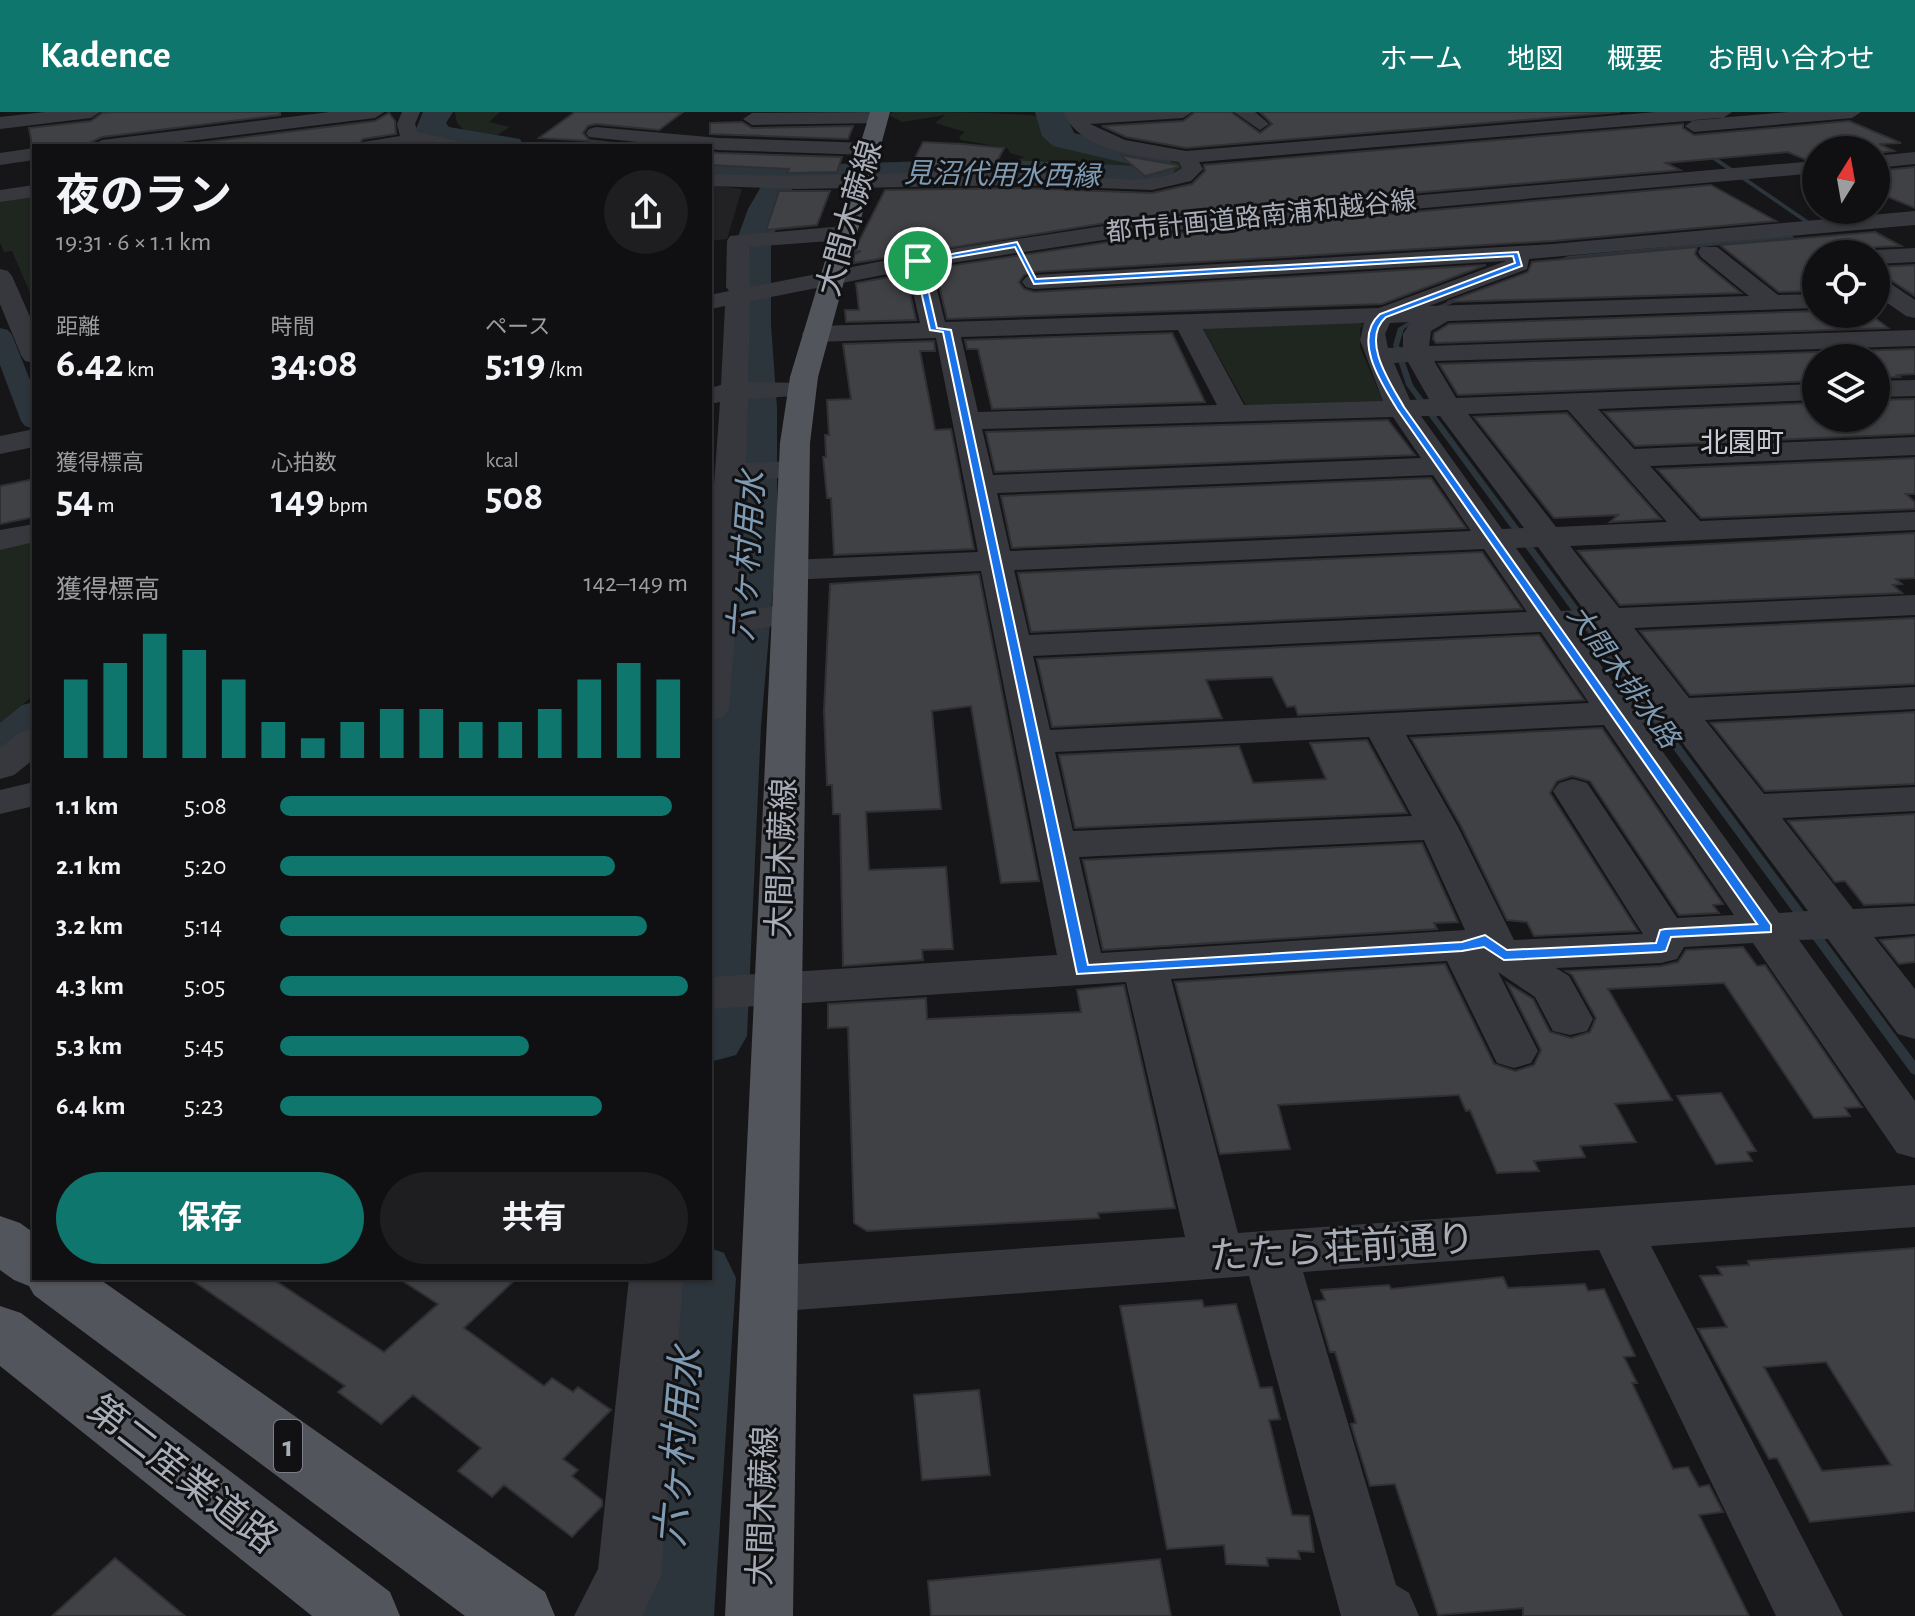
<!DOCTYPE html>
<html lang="ja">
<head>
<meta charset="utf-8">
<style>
  :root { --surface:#101012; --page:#1e1e20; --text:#f1f3f6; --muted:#9c9d9f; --line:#303032; --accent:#0f766e }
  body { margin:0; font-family:"Alegreya Sans","Noto Sans JP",sans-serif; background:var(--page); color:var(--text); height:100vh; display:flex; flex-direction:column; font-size:30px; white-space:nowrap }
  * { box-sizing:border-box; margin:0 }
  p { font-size:26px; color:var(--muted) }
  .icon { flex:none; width:44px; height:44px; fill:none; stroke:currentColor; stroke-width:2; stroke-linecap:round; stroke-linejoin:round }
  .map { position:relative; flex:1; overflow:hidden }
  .sheet { position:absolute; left:32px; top:32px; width:680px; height:1136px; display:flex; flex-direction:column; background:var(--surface); border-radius:0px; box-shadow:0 2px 6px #0004,0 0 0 2px var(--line) }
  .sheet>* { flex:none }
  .needle { width:52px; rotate:11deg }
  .tools { position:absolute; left:1802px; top:24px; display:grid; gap:16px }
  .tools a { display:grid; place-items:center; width:88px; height:88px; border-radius:50%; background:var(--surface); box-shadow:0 2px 6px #0004,0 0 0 2px var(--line); font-size:40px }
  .pin { position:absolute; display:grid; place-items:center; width:68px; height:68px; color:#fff; margin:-34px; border:4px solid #fff; border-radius:50%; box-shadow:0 2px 8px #0007 }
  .round { display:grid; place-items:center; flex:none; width:84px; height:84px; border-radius:42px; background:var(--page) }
  .headline { display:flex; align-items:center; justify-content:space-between; height:136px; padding:0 24px }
  h1 { font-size:44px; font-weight:700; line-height:60px }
  .metrics { display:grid; grid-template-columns:repeat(3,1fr); gap:12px; height:136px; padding:8px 24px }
  .metrics div { display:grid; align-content:center }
  .metrics b { font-size:40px; font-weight:700 }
  .metrics small { font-size:22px; font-weight:400 }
  .metrics p { font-size:22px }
  .chart { height:224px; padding:16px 24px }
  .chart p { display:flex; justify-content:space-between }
  .chart svg { width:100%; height:144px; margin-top:8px; stroke:var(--accent); stroke-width:6 }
  .action { display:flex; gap:16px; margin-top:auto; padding:16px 24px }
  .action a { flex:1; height:92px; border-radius:48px; background:var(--accent); color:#fff; font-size:32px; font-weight:700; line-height:92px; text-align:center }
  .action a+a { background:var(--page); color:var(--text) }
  ul { padding:0 24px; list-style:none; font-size:26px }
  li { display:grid; grid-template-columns:128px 96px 1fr; align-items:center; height:60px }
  li i { height:20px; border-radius:10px; background:var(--accent) }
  header { display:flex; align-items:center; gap:48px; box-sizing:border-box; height:112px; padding:0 40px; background:var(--accent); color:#fff }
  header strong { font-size:38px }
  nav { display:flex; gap:44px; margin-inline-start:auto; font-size:28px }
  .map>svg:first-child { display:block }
</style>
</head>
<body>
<header>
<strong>Kadence</strong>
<nav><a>ホーム</a><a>地図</a><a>概要</a><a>お問い合わせ</a></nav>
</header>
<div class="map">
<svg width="1915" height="1504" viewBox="0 0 1915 1504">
  <rect width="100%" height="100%" fill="#161618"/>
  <!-- built -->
  <path fill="#222225" d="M710 73 742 77 727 127 710 129Z"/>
  <!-- green -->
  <path fill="#1e261f" d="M455 0H500L489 10 510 15 497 23 464 18 457 11Z
    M893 0C929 0 1038 0 1064 8L1062 13 1074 22 1183 49 1184 57 1178 64 1135 68 979 59 978 55 1015 49 1024 45 1010 41 1007 36 961 28 959 25 965 20 935 11 945 3 902 10 889 3Z
    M34 82V190L12 139 4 140 0 131V87Z
    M1357 210 1364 213 1360 216V235L1383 289 1379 291 1258 295 1245 292 1204 218 1210 213Z
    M34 428V583L0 612V436Z"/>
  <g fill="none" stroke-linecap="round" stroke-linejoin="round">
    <!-- stream -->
    <path fill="#2c353c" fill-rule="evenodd" d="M1703 39H1707L1812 111 1807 112 1703 41Z
      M1791 123 1794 125 1793 126 1569 148 1550 154 1547 152 1568 144Z
      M1465 183 1470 184 1434 199 1404 217 1399 233 1413 273 1915 949V963L1911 961 1406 273 1393 233 1398 216 1430 197Z"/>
    <!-- canal -->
    <path fill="#2c353c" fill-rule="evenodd" d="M0 216 8 218 12 223 34 278V317L25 314 21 309 0 253Z
      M34 590V617L12 635 0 638V611L22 593Z"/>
    <!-- river -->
    <path fill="#2c353c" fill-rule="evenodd" d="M423 0H453L446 11 449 15 520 27 524 34C496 34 434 43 416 17Z
      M1035 0H1065L1074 21 1162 41 1168 44 1175 58 1170 65 1127 75 983 67 794 73 782 97 771 133V213L777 296V431L761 614 747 924 736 943 710 950V552L727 431 733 296 731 213 735 133 748 97 762 73 710 71V51L783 54 983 47 1138 54 1053 34 1042 24Z
      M710 1136 724 1141 736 1166 714 1504H612L650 1166H710Z"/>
  </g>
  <!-- building -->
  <path fill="#404145" stroke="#303034" stroke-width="2" fill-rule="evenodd" d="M113 0H280V3L102 25 85 33H32L29 16 91 9 102 1Z
    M575 0H683L659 18 596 12 588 14 583 21 589 28 637 34H584L591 29 539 26Z
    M1195 0H1231L1260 21 1272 12 1260 0H1620L1186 36 1126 25 1102 14 1183 9Z
    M389 1 395 9 396 22 363 27 357 34H173L375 9Z
    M1849 9 1901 31 1879 32 1894 39 1876 41V38H1816V46L1804 47 1788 40 1666 51 1680 58 1156 103 854 151V143L861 139 855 140 856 135 885 78 1019 76 1152 81 1192 72 1205 59 1204 53 1683 12V16L1694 23Z
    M742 10 752 16 853 14 848 27 710 22V11Z
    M923 30 962 32 1004 36 993 57 909 58Z
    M710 40 719 41 842 45 837 60 787 61 789 57 710 53Z
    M1120 43 1177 53 1178 55 1145 64Z
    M1915 55V96L1876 80V59Z
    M1711 73 1776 109 1553 129 1034 160 1024 163 1019 170 1024 177 1034 180 1486 153 1382 192 947 207 935 156 1156 123Z
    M779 79H830L817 113 766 118Z
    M1875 120 1901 134 1876 135 1864 142H1816V179L1779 180 1720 133Z
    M1697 135 1695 142 1699 147 1741 181 1447 190 1528 160 1532 150Z
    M1915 153V184L1886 165 1876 162V155Z
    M906 162 916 208 846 210 845 198H859L856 171Z
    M1816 199V202H1870L1888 216 1436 231 1433 227 1434 221 1449 212Z
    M1172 221 1205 290 992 297 978 237H967L965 228Z
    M934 229 935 239H920L935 318 951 317 974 437 834 443 831 386H827L823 345H826L825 323H829L827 288 851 287 843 232Z
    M1915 237V262L1897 263 1900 265 1876 266V246H1816V269L1458 283 1439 252Z
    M1915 287V322L1635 334 1604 300 1816 291V306H1876V288Z
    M1567 301 1661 407 1610 410 1618 403 1554 406 1474 305Z
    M1388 308 1415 343 995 360 986 320Z
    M1915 346V382H1906L1915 390V397L1701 406 1657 357Z
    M1431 366 1466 416 1012 436 1001 384Z
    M34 367V405L0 412V374Z
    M1915 421V466L1896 467 1902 472 1893 473 1902 481 1620 493 1578 439Z
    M1482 440 1522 497 1031 520 1018 461Z
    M979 462 1039 769 1001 771 971 594 932 599 941 697 866 700 869 758 946 755 953 837 922 838 923 848 843 854 840 702H833L832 673H827L824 599 830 472Z
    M1915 506V572L1690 583 1640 519Z
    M1539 523 1584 588 1298 603 1295 594 1287 595 1272 565 1206 568 1222 606 1052 615 1037 547Z
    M1915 600V672L1765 679 1711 611Z
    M1602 616 1723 792 1713 793 1719 801 1679 803 1590 669 1572 664 1557 669 1550 681 1638 819 1534 824 1527 810 1507 808 1461 714 1411 626Z
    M1367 628 1407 701 1075 716 1059 643 1239 634 1253 671 1326 667 1310 631Z
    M1915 702V791L1864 793 1845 769 1835 770 1788 709Z
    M1422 731 1458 810 1434 811 1437 817 1103 838 1083 748Z
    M1915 825V850L1899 852 1880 828Z
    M1743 835 1757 854 1765 853 1862 995 1845 996 1850 1004 1814 1006 1724 871 1608 877 1672 988 1615 992 1636 1030 1580 1034 1585 1045 1534 1049 1539 1059 1497 1061 1470 998 1466 999 1459 983 1278 993 1290 1037 1220 1042 1175 870 1445 852 1494 952 1515 959 1534 953 1541 938 1507 871 1533 887 1550 920 1571 926 1590 920 1596 906 1572 863 1566 859 1661 854 1678 850 1686 838Z
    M1124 873 1175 1096 1098 1101 1099 1106 867 1119 854 1111 848 915 828 916V892L926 886 927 907 1081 900 1077 878Z
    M1721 981 1756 1039 1747 1040 1752 1049 1716 1052 1677 984Z
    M1915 1136V1399L1810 1410 1777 1346 1769 1347 1698 1217 1727 1215 1700 1164 1722 1163 1717 1155 1749 1153 1748 1149ZM1826 1250 1891 1353 1822 1359 1764 1255Z
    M1503 1165 1508 1176 1585 1172 1588 1179 1604 1177 1635 1244 1624 1245 1637 1271H1632L1673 1357 1688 1355 1699 1375 1709 1373 1723 1400 1699 1403 1749 1504H1523V1496L1438 1503 1395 1372 1370 1374 1351 1312 1356 1311 1335 1240H1330L1315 1189 1325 1188 1321 1178 1389 1173 1391 1177Z
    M189 1166H271L384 1240 438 1192 398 1166H517L464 1216 544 1274 552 1266 573 1280 578 1275 611 1298 563 1347 578 1358 572 1364 602 1388V1394L572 1425 504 1373 492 1385 458 1359 481 1336 413 1283 381 1312 338 1280 345 1274Z
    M1202 1188 1204 1195 1236 1192 1260 1276 1272 1275 1280 1307 1269 1308 1292 1403 1309 1404 1314 1440 1298 1439 1300 1447 1267 1446 1268 1454 1226 1452 1224 1433 1167 1437 1120 1194Z
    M979 1278 990 1363 922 1368 914 1283Z
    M115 1446 185 1504H52Z
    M1160 1447 1171 1504H931L928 1469Z"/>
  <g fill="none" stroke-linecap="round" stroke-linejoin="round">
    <!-- minor -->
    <path fill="#37383d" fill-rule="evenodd" d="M45 0H100L91 6 0 17V5Z
      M330 0H384L375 6 149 34H92L102 28Z
      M402 0H420L415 12 418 20 462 30 465 34H360L363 30 400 24 397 12Z
      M881 0 888 5 879 11 752 13 743 7 752 1Z
      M1063 0H1192L1183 6 1090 12 1125 28 1186 39 1656 0H1732L1723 6 1199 50 1203 57 1191 69 1152 78 1019 73 798 77 710 74V62C828 68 945 55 1063 62 1094 64 1157 76 1182 56L1179 50C1138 43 1082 41 1063 0Z
      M1234 0H1255L1269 12 1260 18Z
      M1789 0H1861L1852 6 1694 20 1685 14 1694 8Z
      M596 15 719 26 869 31 879 37 869 43 719 38 710 37V34H676L589 25 586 21 589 17Z
      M34 36V48L0 53V41Z
      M1915 40V52L1876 56V44Z
      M1816 49V61L1156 120 931 154 945 210 1379 196 1506 149 1034 177 1026 175 1022 170 1026 165 1034 163 1553 132 1915 99V113L1529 147 1527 157 1429 194 1749 184 1701 145 1698 140 1701 135H1717L1778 183 1816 182V196L1448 209 1431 219 1429 234 1915 218V234L1434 249 1456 286 1816 272V288L1598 297 1634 337 1915 325V343L1650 354 1700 409 1915 400V418L1570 434 1619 496 1915 483V503L1634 516 1689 586 1915 575V597L1705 608 1764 682 1915 675V699L1782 706 1853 797 1915 794V822L1874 825 1915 877V927L1898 922 1828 827 1799 828 1915 989V1046L1897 1041 1753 831 1684 835 1677 847 1661 851 1556 856 1569 864 1593 907 1587 919 1570 923 1553 919 1535 885 1498 860 1538 939 1531 951 1514 956 1497 951 1447 849 1171 867 1238 1121 1915 1073V1115L1651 1134 1843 1504H1776L1599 1138 1303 1160 1396 1473 1409 1481 1419 1504H1341L1249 1164 770 1200 750 1193 742 1177 750 1161 770 1154 1185 1125 1126 870 710 897V865L1057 843 981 459 789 468 777 465 773 458 777 451 789 448 978 440 936 226 815 230 806 227 802 222 806 217 815 214 920 211 908 158 750 189 748 270 811 271 815 277 811 283 748 287 746 351 793 349 803 352 808 358 803 364 746 368 736 500 788 492 800 495 805 502 800 509 735 521 729 597 723 605 710 608V428L720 290 710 292V276L721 273 725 194 710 197V183L729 179 726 175 727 129 730 124 844 114 855 121 844 128 749 135 750 175 918 142 1156 106ZM1411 210 1403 222V235L1388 236 1385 222 1390 211ZM1364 211 1360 228 1383 289 1244 293 1203 217ZM1178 218 1217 293 978 300 961 225ZM1408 250 1429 287 1410 288 1394 251ZM1568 298 1667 410 1556 415 1468 302ZM1421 304H1440L1524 416 1502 417ZM1393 305 1421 346 993 363 982 317ZM1433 363 1471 419 1010 439 997 381ZM1538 435 1584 498 1561 499 1516 436ZM1484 437 1527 500 1029 523 1014 458ZM1599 518 1651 588 1627 589 1576 519ZM1541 520 1589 591 1050 618 1033 544ZM1667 610 1808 799 1779 801 1642 611ZM1604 613 1734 803 1677 806 1587 671 1573 667 1559 671 1553 679 1643 822 1514 828 1458 715 1406 623ZM1369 625 1412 704 1073 719 1055 640ZM1424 728 1465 818 1101 841 1079 745Z
      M34 73V85L0 90V78Z
      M1915 136V150L1876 152V142H1867L1876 138Z
      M0 157 8 159 12 164 34 214V251L25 249 21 243 0 192Z
      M1876 165 1884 167 1915 188V206L1906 204 1876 183Z
      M1915 268V284L1876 285V269Z
      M34 317V335L0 342V324Z
      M34 412V430L0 438V418Z
      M34 617V647L14 663 0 667V636L21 620Z
      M34 670V694L0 702V678Z
      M629 1166H683L661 1464 642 1504H574L598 1457Z"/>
    <!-- major -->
    <path fill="#53555c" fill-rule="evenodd" d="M870 0H890L818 265 810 331 793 1504H725L780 331 790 265Z
      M0 1104 20 1111 34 1121V1166H98L545 1480 555 1504H465L34 1183 29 1174 14 1168 0 1158Z
      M0 1194 21 1201 390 1480 400 1504H312L0 1254Z"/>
  </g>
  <!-- route -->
  <path fill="#1a73e8" stroke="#fff" stroke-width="2" fill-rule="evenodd" d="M1017 130 1036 167 1518 140 1522 154 1386 205C1360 228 1391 272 1404 295L1771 813V820L1671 825 1666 839 1661 840 1504 848 1484 835 1462 839 1077 862 943 220 930 218 914 149ZM1015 135 1034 172 1513 144 1515 151 1380 202C1352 227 1381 271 1397 297L1757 812 1665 817 1660 818 1656 831 1507 838 1485 823 1462 830 1088 853 951 218 937 216 922 151Z"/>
  <g text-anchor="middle" stroke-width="6" stroke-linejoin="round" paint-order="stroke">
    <!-- far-street labels -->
    <g font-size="26" fill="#a8adb8" stroke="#111113">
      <text transform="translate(1261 104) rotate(-6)" y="9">都市計画道路南浦和越谷線</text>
    </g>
    <!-- far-water labels -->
    <g font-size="28" font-style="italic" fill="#7f9bb3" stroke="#111113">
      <text transform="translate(1002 62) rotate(1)" y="10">見沼代用水西縁</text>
      <text transform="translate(1624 564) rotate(54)" y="10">大間木排水路</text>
    </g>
    <!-- far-neighbourhood labels -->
    <g font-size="28" fill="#c9ccd4" stroke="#111113">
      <text x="1742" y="340">北園町</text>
    </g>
    <!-- shield labels -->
    <rect fill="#111113" stroke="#7b7e86" stroke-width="2" x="274" y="1308" width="28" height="52" rx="6"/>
    <g font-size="30" font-weight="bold" fill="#a8adb8">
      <text x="288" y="1344">1</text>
    </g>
    <!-- street labels -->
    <g font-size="32" fill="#a8adb8" stroke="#111113">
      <text transform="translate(849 106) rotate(-74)" y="11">大間木蕨線</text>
      <text transform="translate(781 746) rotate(-88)" y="11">大間木蕨線</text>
      <text transform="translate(762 1394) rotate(-88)" y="11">大間木蕨線</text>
    </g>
    <!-- water labels -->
    <g font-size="34" font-style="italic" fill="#7f9bb3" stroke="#111113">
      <text transform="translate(746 444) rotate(-86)" y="12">六ヶ村用水</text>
    </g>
    <!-- near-street labels -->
    <g font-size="38" fill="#a8adb8" stroke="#111113">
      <text transform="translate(1342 1135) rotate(-4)" y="13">たたら荘前通り</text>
      <text transform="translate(183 1362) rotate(38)" y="13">第二産業道路</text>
    </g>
    <!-- near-water labels -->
    <g font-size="40" font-style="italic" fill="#7f9bb3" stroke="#111113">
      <text transform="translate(678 1335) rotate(-85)" y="14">六ヶ村用水</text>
    </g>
  </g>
</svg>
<div class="tools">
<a><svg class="needle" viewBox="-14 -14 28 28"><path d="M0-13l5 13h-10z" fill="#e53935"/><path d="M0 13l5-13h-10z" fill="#9c9d9f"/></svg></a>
<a><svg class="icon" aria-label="locate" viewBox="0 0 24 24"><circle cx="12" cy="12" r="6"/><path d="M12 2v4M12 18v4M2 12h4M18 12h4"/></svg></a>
<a><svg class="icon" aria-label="layers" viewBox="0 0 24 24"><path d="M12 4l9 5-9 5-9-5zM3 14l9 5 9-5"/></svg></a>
</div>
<div class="pin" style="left:918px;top:149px;background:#1e9e55"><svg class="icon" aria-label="arrive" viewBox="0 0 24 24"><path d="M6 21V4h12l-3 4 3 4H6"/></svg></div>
<section class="sheet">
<div class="headline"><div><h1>夜のラン</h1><p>19:31 · 6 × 1.1 km</p></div><a class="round"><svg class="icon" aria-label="share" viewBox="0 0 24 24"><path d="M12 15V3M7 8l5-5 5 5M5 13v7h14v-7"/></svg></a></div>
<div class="metrics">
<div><p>距離</p><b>6.42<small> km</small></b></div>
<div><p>時間</p><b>34:08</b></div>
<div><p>ペース</p><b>5:19<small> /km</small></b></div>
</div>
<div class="metrics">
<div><p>獲得標高</p><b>54<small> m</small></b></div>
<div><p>心拍数</p><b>149<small> bpm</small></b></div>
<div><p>kcal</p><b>508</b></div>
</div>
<div class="chart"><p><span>獲得標高</span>142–149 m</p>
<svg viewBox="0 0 160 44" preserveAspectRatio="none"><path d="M5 44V20M15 44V15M25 44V6M35 44V11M45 44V20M55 44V33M65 44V38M75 44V33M85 44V29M95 44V29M105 44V33M115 44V33M125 44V29M135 44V20M145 44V15M155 44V20"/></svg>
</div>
<ul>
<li><b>1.1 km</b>5:08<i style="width:96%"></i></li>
<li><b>2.1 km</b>5:20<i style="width:82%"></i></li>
<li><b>3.2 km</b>5:14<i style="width:90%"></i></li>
<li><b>4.3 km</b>5:05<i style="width:100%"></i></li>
<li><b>5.3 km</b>5:45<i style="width:61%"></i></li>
<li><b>6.4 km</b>5:23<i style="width:79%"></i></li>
</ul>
<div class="action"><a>保存</a><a>共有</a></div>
</section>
</div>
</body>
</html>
